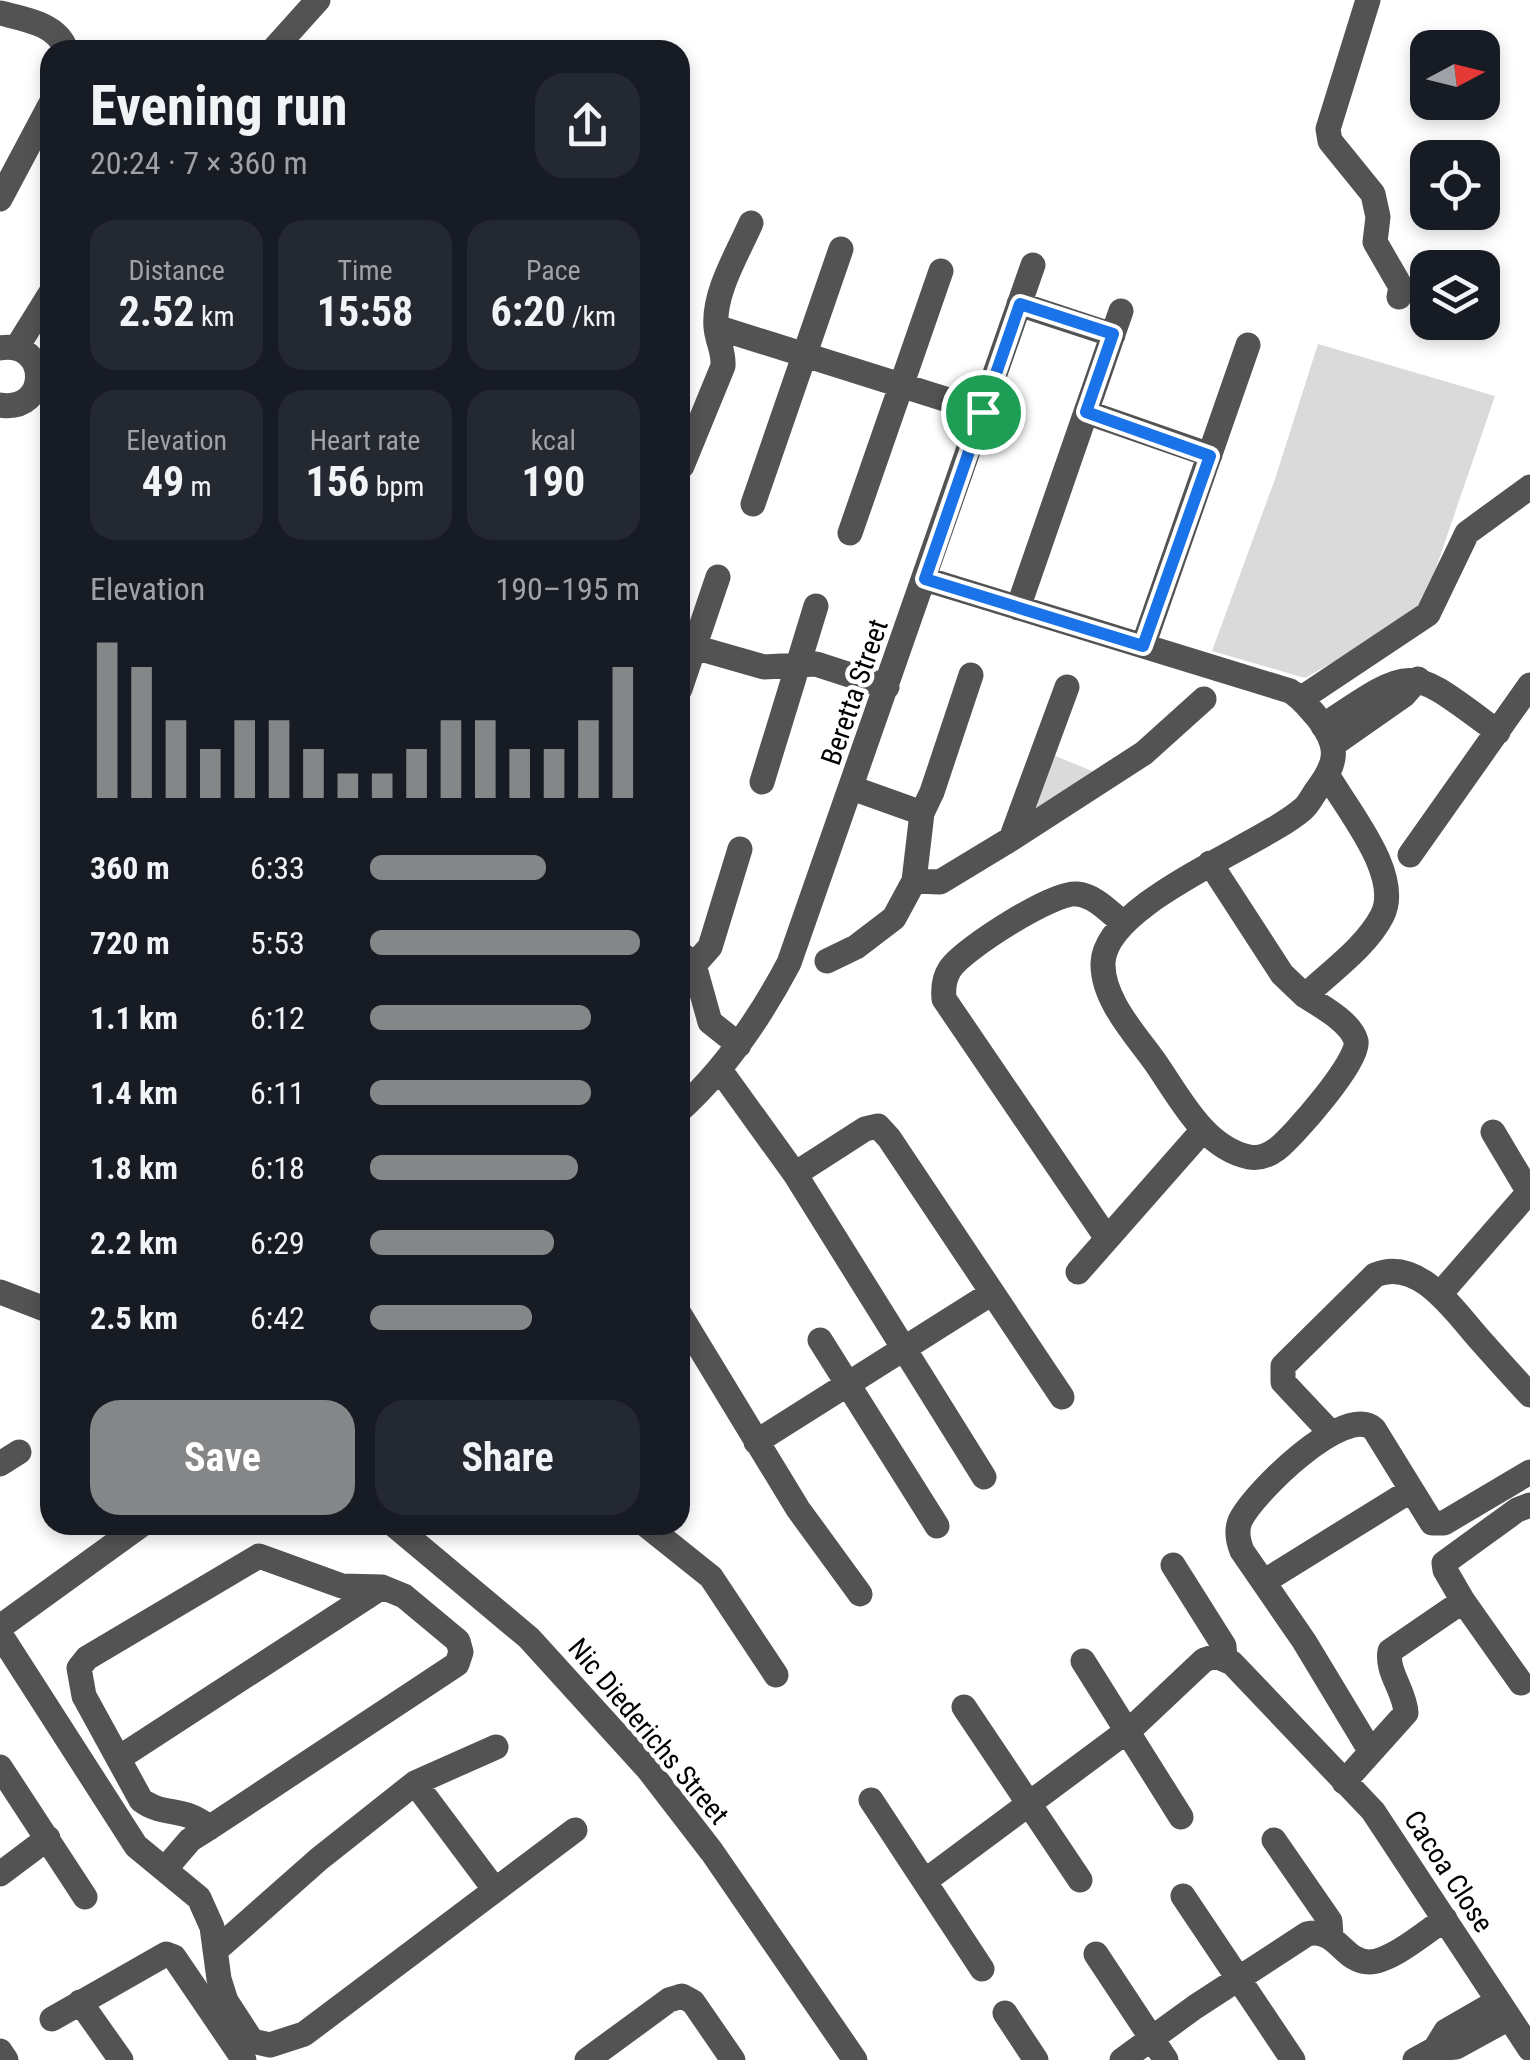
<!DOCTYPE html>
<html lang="en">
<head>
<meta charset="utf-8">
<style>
  :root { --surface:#171b24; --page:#242831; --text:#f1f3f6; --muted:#9ea1a6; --accent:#858687 }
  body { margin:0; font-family:"Roboto Condensed",sans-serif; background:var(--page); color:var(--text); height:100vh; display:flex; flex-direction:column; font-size:38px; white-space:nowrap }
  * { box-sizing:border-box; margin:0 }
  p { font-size:32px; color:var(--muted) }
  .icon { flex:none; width:55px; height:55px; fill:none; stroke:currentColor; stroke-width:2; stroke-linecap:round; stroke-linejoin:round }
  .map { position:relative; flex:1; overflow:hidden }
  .panel { position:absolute; left:40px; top:40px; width:650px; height:1495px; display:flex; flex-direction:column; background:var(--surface); border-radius:30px; box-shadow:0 5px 15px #0003 }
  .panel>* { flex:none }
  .needle { width:65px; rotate:83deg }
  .fabs { position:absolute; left:1410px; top:30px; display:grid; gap:20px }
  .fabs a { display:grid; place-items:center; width:90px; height:90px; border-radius:20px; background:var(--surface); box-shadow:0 5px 15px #0003; font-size:50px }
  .pin { position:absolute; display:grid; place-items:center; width:85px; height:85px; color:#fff; margin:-42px; border:5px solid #fff; border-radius:50%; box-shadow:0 2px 10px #0007 }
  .round { display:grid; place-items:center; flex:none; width:105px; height:105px; border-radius:30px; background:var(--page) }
  .head { display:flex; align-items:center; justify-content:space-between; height:170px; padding:0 50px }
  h1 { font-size:55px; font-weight:700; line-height:75px }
  .figures { display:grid; grid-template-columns:repeat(3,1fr); gap:15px; height:170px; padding:10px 50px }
  .figures div { display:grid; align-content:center; border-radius:25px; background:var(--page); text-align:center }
  .figures b { font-size:42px; font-weight:700 }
  .figures small { font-size:28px; font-weight:400 }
  .figures p { font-size:28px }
  .chart { height:280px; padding:20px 50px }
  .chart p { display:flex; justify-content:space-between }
  .chart svg { width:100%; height:180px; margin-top:10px; stroke:var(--accent); stroke-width:6 }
  .cta { display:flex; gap:20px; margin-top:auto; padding:20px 50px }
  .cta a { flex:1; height:115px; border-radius:30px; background:var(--accent); color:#fff; font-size:40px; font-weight:700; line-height:115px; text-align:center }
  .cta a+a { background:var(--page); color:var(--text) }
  ul { padding:0 50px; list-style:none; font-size:32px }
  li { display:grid; grid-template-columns:160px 120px 1fr; align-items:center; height:75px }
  li i { height:25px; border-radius:12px; background:var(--accent) }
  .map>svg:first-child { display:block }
</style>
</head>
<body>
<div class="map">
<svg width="1530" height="2060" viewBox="0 0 1530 2060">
  <rect width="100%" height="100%" fill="#fff"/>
  <!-- green -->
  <path fill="#dadada" d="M1318 344 1495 396 1424 603 1376 638 1305 678 1212 651 1275 479Z
    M1053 755 1097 773 1034 810Z"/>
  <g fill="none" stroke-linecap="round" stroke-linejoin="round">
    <!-- minor -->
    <path stroke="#535353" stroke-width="25" d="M1368 0 1328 129 1330 141 1373 194 1378 217 1375 242 1401 287 1399 297
      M0 13C24 19 58 24 66 50
      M273 50 318 0
      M0 199 50 105
      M1019 304 1113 335
      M716 327 983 411
      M17 347 50 294
      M0 348C50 340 50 413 0 405
      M1086 412 1210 455
      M682 466 723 366C724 351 717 341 716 327 713 293 738 253 751 223
      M753 504 841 249
      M850 533 941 271
      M925 579 1290 691C1302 698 1308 707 1317 717 1340 747 1338 762 1316 791 1312 797 1308 805 1303 809 1261 846 1105 902 1103 963 1102 999 1135 1034 1155 1062 1179 1096 1204 1148 1249 1157 1259 1159 1269 1155 1277 1149 1293 1137 1361 1059 1356 1041 1351 1022 1321 1006 1305 996 1330 972 1366 947 1382 916 1403 876 1348 811 1328 776
      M1018 608 1121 311
      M680 643 764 667 816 664 887 687
      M1143 646 1248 345
      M680 689 718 577
      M1302 698 1428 614 1467 533 1530 487
      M1323 726C1417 663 1408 666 1498 732
      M1334 744 1404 695 1418 679
      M762 782 816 606
      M852 788 922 813
      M1011 839 1067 687
      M1410 855 1530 685
      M1210 863 1282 974 1305 996
      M914 881 940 882 1011 839 1144 753 1204 699
      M680 953 694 965 710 1022 739 1045
      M827 961 856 947 894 918 914 881 922 813 932 792 971 675
      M694 965 710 947 740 849
      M720 1070 795 1174 984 1477
      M680 1110C726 1068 760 1018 789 963L1033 265
      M1493 1132 1530 1194
      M795 1174 865 1129 878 1126 889 1138 1062 1397
      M1106 1237 944 999C943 988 944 978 950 969 963 949 1054 891 1077 894 1096 896 1109 912 1123 923
      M1078 1272 1203 1130
      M0 1292 50 1311
      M1440 1294 1529 1192
      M680 1315 798 1509 860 1594
      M820 1340 937 1526
      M1331 1433 1283 1382V1366L1375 1275C1420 1256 1457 1315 1482 1342 1498 1360 1514 1378 1530 1395
      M756 1442 992 1293
      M0 1464 19 1452
      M394 1525 529 1638 648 1769 712 1852 855 2060
      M646 1525 711 1577 776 1675
      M1173 1565 1224 1646 1225 1659
      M1265 1581 1410 1491
      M1463 1601 1521 1683
      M0 1627 141 1525
      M0 1634 136 1846 199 1898 212 1927 219 1979 226 2001 252 2041 270 2045 304 2034 575 1830
      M1083 1661 1181 1817
      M964 1707 1080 1880
      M1371 1752 1304 1641 1242 1551C1238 1541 1236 1531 1240 1521 1253 1493 1345 1403 1374 1429L1432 1523H1444L1530 1472
      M119 1758 382 1587
      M0 1767 85 1897
      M1344 1782 1406 1713C1405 1691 1386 1672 1390 1651L1463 1601 1445 1570 1444 1563 1517 1510 1530 1505
      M415 1783 495 1890
      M871 1800 982 1969
      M1274 1840 1330 1921 1331 1936
      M166 1868 190 1840 209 1828 457 1664 461 1652 458 1641 404 1596 382 1587 342 1586 259 1556 87 1658 79 1668 84 1696 141 1800C163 1817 186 1806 209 1828
      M0 1874 48 1838
      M925 1881 1135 1725 1204 1660 1216 1656 1232 1663 1373 1811 1530 2049
      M1183 1896 1293 2060
      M215 1951 319 1859 415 1783 496 1747
      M1096 1954 1166 2060
      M80 2002 121 2060
      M1005 2013 1036 2060
      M52 2019 166 1954 174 1957 244 2060
      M1435 2049 1446 2031 1498 2001
      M0 2051 6 2060
      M587 2060 669 2000 682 1996 693 2002 733 2060
      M1122 2060 1195 2007 1307 1934C1337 1927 1343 1962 1369 1962 1391 1962 1427 1931 1445 1919
      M1415 2060 1435 2049 1456 2047 1509 2018"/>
  </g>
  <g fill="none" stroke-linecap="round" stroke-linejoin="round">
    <defs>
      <path id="route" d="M1020 304 1113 334 1086 412 1210 456 1143 646 925 579Z"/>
    </defs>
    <!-- route casing -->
    <use href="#route" stroke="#fff" stroke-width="20"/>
    <!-- route -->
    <use href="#route" stroke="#1a73e8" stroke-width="12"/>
  </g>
  <g text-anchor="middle" stroke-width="9" stroke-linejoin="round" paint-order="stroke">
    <!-- street labels -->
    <g font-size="28" fill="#000" stroke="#fff">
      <text transform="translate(854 692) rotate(-71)" y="10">Beretta Street</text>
      <text transform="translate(649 1731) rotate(50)" y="10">Nic Diederichs Street</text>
      <text transform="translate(1449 1871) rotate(57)" y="10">Cacoa Close</text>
    </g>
  </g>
</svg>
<div class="fabs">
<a><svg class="needle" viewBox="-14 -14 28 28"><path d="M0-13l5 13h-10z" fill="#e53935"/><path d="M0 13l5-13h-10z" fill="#9ea1a6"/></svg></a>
<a><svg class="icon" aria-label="locate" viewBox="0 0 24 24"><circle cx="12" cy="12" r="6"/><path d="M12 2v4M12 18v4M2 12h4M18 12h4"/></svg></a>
<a><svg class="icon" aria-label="layers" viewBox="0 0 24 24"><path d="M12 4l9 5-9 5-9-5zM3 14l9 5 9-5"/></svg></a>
</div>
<div class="pin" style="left:983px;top:412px;background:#1e9e55"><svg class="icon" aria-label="arrive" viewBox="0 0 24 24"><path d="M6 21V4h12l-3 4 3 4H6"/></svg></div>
<section class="panel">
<div class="head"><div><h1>Evening run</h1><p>20:24 · 7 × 360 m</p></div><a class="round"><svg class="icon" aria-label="share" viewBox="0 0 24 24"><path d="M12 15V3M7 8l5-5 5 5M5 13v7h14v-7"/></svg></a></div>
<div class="figures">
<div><p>Distance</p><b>2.52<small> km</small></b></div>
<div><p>Time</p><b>15:58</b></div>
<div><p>Pace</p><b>6:20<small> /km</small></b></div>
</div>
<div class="figures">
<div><p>Elevation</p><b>49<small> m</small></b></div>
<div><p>Heart rate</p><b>156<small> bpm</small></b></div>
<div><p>kcal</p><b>190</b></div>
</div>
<div class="chart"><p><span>Elevation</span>190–195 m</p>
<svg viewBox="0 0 160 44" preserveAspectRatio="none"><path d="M5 44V6M15 44V12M25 44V25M35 44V32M45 44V25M55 44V25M65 44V32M75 44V38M85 44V38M95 44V32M105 44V25M115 44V25M125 44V32M135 44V32M145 44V25M155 44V12"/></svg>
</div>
<ul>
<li><b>360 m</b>6:33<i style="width:65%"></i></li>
<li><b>720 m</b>5:53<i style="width:100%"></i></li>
<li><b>1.1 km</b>6:12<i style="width:82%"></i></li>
<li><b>1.4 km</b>6:11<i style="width:82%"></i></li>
<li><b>1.8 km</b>6:18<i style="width:77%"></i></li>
<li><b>2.2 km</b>6:29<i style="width:68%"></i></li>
<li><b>2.5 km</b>6:42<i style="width:60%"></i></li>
</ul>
<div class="cta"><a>Save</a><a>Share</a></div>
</section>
</div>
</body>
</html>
